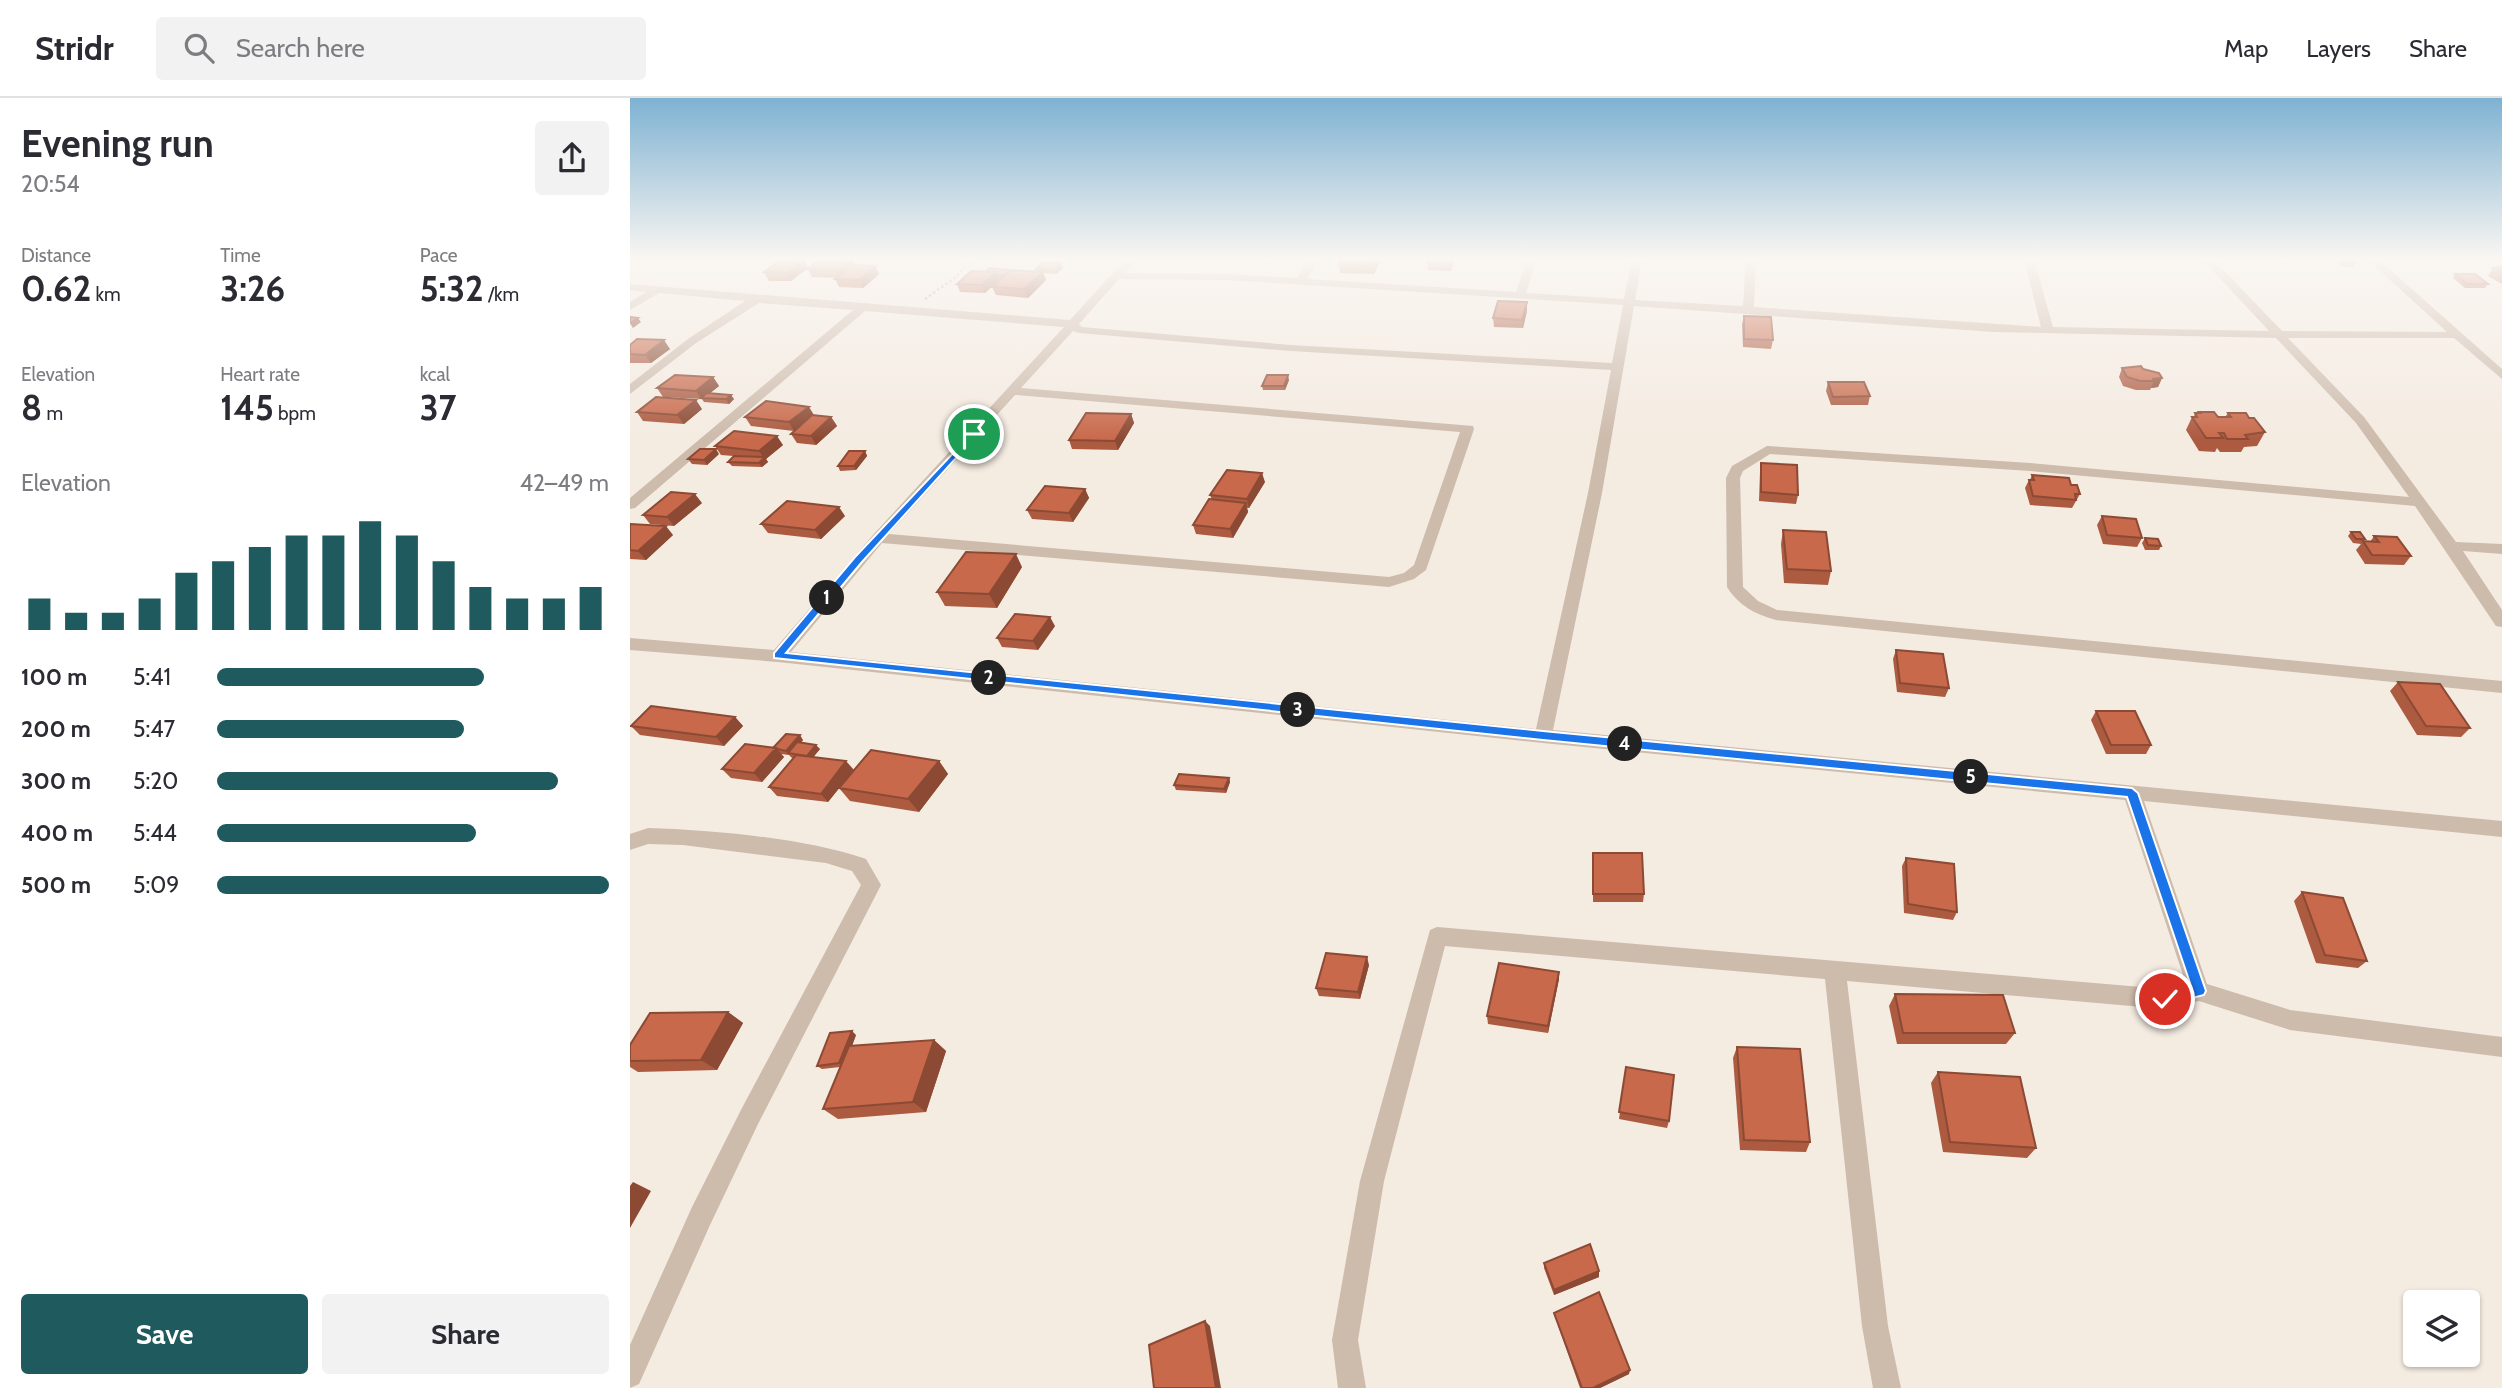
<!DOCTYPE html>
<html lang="en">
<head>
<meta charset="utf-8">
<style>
  :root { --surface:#fff; --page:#f2f2f3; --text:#2b2b33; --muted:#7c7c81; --line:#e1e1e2; --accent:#1f5a5e }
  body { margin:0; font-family:Cabin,sans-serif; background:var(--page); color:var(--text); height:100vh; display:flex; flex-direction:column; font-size:26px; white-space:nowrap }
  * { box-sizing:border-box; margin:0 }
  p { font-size:23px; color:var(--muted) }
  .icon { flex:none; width:38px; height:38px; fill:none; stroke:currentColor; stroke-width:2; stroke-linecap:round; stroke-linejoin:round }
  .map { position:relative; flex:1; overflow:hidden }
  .details { display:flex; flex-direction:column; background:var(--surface); width:630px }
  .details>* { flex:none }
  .fabs { position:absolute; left:1773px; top:1192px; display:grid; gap:14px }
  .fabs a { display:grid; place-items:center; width:77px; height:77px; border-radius:7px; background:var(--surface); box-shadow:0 2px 5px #0004; font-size:35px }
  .pin { position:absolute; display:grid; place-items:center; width:60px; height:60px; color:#fff; margin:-30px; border:4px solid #fff; border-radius:50%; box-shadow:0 2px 7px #0007 }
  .km { position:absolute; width:35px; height:35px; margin:-18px; border-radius:50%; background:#222; color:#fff; font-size:19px; line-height:35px; text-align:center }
  .round { display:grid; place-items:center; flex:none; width:74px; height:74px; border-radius:7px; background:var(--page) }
  .headline { display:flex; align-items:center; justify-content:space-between; height:119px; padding:0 21px }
  h1 { font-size:38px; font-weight:800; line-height:52px }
  .stats { display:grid; grid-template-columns:repeat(3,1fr); gap:10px; height:119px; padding:7px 21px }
  .stats div { display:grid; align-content:center }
  .stats b { font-size:35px; font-weight:800 }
  .stats small { font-size:19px; font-weight:400 }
  .stats p { font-size:19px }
  .chart { height:196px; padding:14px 21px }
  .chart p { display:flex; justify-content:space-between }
  .chart svg { width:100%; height:126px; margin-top:7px; stroke:var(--accent); stroke-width:6 }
  .primary-button { display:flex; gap:14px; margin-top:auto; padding:14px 21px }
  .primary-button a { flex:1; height:80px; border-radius:7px; background:var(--accent); color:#fff; font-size:28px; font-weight:800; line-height:80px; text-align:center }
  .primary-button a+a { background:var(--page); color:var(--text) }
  ul { padding:0 21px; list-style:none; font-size:23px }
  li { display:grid; grid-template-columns:112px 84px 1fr; align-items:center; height:52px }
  li i { height:18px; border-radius:9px; background:var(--accent) }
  header { display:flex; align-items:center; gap:42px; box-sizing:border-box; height:98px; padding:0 35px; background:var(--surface); border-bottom:2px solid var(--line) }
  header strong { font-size:33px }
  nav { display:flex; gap:38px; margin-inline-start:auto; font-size:24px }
  .search { width:490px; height:63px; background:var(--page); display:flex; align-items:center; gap:18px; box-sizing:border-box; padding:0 24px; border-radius:7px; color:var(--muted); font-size:26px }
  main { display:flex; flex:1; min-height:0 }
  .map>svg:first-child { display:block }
</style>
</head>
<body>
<header>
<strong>Stridr</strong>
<div class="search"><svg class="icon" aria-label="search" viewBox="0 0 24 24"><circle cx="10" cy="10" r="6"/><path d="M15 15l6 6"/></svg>Search here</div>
<nav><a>Map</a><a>Layers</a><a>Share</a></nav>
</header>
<main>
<section class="details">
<div class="headline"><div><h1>Evening run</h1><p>20:54</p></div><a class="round"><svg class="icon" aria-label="share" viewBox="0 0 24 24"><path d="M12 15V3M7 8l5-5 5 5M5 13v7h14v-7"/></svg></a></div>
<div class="stats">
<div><p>Distance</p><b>0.62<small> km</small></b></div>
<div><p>Time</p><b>3:26</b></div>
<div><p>Pace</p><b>5:32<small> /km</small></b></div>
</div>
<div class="stats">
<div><p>Elevation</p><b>8<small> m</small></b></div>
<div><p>Heart rate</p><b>145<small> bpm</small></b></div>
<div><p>kcal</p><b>37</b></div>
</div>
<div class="chart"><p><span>Elevation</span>42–49 m</p>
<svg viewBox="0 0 160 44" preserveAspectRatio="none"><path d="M5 44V33M15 44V38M25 44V38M35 44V33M45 44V24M55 44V20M65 44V15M75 44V11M85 44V11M95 44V6M105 44V11M115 44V20M125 44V29M135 44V33M145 44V33M155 44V29"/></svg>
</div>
<ul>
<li><b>100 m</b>5:41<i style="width:68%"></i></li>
<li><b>200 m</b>5:47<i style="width:63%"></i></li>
<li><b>300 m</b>5:20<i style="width:87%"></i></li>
<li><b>400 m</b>5:44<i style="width:66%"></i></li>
<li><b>500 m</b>5:09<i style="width:100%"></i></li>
</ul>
<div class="primary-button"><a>Save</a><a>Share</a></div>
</section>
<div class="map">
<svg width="1872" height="1290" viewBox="0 0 1872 1290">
  <rect width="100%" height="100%" fill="#f4ebe1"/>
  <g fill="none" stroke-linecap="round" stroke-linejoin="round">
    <!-- path -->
    <path stroke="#b9a596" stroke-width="2.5" stroke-dasharray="2.5 2.5" stroke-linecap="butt" d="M295 201 326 179 342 161"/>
    <!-- minor -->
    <path fill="#cdbbac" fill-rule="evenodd" d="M496 161H507L495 175 598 176 667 180 679 161H689L677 181 886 194 897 161H907L896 195 994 201 1002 161H1012L1005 202 1113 208 1116 161H1126L1124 209 1411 229 1394 161H1404L1423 229 1639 233 1572 161H1583L1652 233 1817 234 1737 161H1748L1872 271V281L1824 240H1658L1734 319 1826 444 1872 446V456L1833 453 1872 512V529L1866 528 1785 408 1400 373 1140 356 1113 373 1110 380 1113 489 1128 503 1147 512 1872 583V595L1146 522C1125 516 1109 508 1097 489L1096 380 1102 368 1137 348 1400 365 1779 399 1726 325 1646 240 1364 234 1004 208 972 395 923 632 1872 723V739L1514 703 1577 886 1660 912 1872 939V959L1660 932 1569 903 1535 911 1217 883 1258 1228 1271 1290H1243L1232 1228 1195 881 815 848 754 1083 728 1242 736 1290H708L702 1242 730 1083 800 832 807 829 1535 891 1556 886 1495 702 913 645 148 564 0 552V540L144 552 243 437 434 229 235 213 5 410 0 411V400L223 212 129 205 66 245 0 296V286L58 241 115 203 29 195 0 212V204L16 194 0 192V186L440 222ZM489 181 598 182 993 207 982 265 661 247 452 229 449 226ZM443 233 449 235 661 253 981 272 958 395 906 631 161 554 252 445 759 489 784 481 796 472 844 331 843 328 391 290ZM385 297 830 334 784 467 774 475 759 479 259 436Z
      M18 730C83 732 174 740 236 761L251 787 128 1026 80 1127 9 1286 0 1290V1247L62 1109 112 1010 231 787 222 773 196 765 53 747 18 746 0 752V736Z"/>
  </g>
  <!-- wall -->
  <path fill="#ac5a40" d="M222 161 226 167 245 168 249 176 233 190 209 189 205 181 206 180 182 179 178 171Z
    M711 161H749L750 164 744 176 710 175 709 167Z
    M798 161H824V162L821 173 798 172 797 164Z
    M1707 161H1722L1726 165 1723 169H1713L1706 163Z
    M174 162 178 170 161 183H139L134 174Z
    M431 165 433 170 426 176 413 175 416 182 398 200 366 197 362 189 371 181H368L369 182 355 195 330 194 327 186 355 174 407 173 406 171Z
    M1872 169V186L1858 178 1863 170Z
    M1825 176 1858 186 1855 190H1835L1823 180Z
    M897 204V213L893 230 864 229 863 220Z
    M1114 218 1143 242 1141 251 1113 249 1112 226Z
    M0 247 40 251 21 265H0Z
    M1492 270 1513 271 1532 280 1528 289 1521 290 1520 292H1506L1493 288 1489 279Z
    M83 279 89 288 80 295 104 301 99 306 74 304 72 301 33 299 27 290Z
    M659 282 655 292H633L632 288Z
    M1198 284 1240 298 1238 307H1201L1196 293Z
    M72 311 54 326 13 323 7 314Z
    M1569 314 1588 319H1595L1598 315 1619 320 1635 334 1627 348 1614 349 1611 354H1590L1587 350 1585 354 1569 353 1556 332 1562 319H1564L1565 315H1568Z
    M501 316 504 325 488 352 442 351 439 342Z
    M184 318 201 319 207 328 186 347 167 345 161 336 164 333 121 328 115 319Z
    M153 347 136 361 138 364 132 369 102 368 98 364 104 358 91 357 85 348Z
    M235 353 237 358 226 372 210 373 208 368Z
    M89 356 77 367 62 366 58 361Z
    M1131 365 1168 397 1166 406 1129 403 1130 374Z
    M1402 377 1441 387 1450 396 1442 410 1400 407 1395 390 1399 382H1400Z
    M635 384 619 410H617L618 414 603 440 566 436 563 427 582 402 580 397Z
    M455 391 459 400 443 424 402 421 397 412Z
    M72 405 44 428 20 426 13 417Z
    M215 418 191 441 138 435 131 426Z
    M1472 418 1512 440 1507 449 1473 446 1467 427Z
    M0 426 43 437 16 462 0 461Z
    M1153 432 1201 473 1198 487 1154 485 1151 446Z
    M1721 434 1735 441 1733 443 1740 444 1744 438 1781 458 1774 467 1735 466 1726 452 1731 446 1723 445 1718 438Z
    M1515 440 1531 448 1529 452H1515L1512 445Z
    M392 469 367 510 315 508 307 494Z
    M425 528 408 552 372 549 367 540Z
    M1266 552 1319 590 1315 599 1267 594 1263 561Z
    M1768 584 1840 630 1831 639 1787 637 1760 593Z
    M1466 613 1521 647 1516 656H1476L1461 622Z
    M105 619 113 628 94 648 10 637 1 628Z
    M173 642 171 645 190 651 183 659 224 672 309 663 318 676 289 714 220 703 209 690 198 704 147 698 139 689 164 660H162L159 657 151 656 154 659 132 684 101 680 92 671 143 650Z
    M599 680 600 684 596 695 546 692 544 687Z
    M963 755 1014 796 1013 804H963Z
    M1276 760 1327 814 1323 822 1274 815 1272 768Z
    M1672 794 1737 863 1728 870 1686 865 1664 803Z
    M739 867 730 901 689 898 686 890Z
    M929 881 918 935 858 926 857 918Z
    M1265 896 1385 935 1376 946H1267L1259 908Z
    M98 914 113 925 87 972 8 974 0 969V947Z
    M226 937 222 948 304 942 316 953 296 1014 208 1021 193 1011 210 969 192 971 187 968Z
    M1107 949 1180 1044 1176 1054 1110 1052 1103 960Z
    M996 969 1039 1023 1037 1030 989 1021Z
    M1308 974 1406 1050 1397 1060 1313 1054 1301 985Z
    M914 1165 969 1179 924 1197 914 1170Z
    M924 1215 999 1276 970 1290H950L925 1219Z"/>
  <!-- shaded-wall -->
  <path fill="#8c4a34" d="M222 161 227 169 213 181 208 172Z
    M746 161H749L750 164 744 176 743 168Z
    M821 161H824V162L821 173 820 165Z
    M174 162 178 170 161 183 157 175Z
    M431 165 433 170 426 176 424 172Z
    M245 168 249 176 233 190 229 182Z
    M366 174 369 182 355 195 352 187Z
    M413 174 416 182 398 200 394 191Z
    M897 204V213L893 230 892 222Z
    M8 220 11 224 3 230 0 225Z
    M34 242 40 251 21 265 15 257Z
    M658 277 659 282 655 292 654 288Z
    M83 279 89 288 74 300H71L72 302 66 293Z
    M1532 280 1528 289 1521 290 1524 283 1523 281Z
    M101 297 104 301 99 306 96 301Z
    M66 302 72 311 54 326 47 317Z
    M179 309 184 317 164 333 159 324Z
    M501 316 504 325 488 352 485 343Z
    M201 319 207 328 186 347 181 338Z
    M147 338 153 347 136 361 138 364 132 369 129 365 134 360 129 353Z
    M86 351 89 356 77 367 74 362Z
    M235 353 237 358 226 372 224 368Z
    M632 375 635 384 619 410 617 401Z
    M455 391 459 400 443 424 439 415Z
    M65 396 72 405 44 428 37 419Z
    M616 405 618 414 603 440 600 431Z
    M209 409 215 418 191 441 185 432Z
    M36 428 43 437 16 462 8 453Z
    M386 456 392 469 367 510 359 496Z
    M420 519 425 528 408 552 403 543Z
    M105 619 113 628 94 648 86 639Z
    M170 637 173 642 161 656 159 655 156 653Z
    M186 647 190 651 181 662 177 658Z
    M146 650 154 659 132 684 124 675Z
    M216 663 224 672 198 704 191 696Z
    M309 663 318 676 289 714 278 701Z
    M599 680 600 684 596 695 594 691Z
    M737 859 739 867 730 901 728 894Z
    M929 874V881L918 935V928Z
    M98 914 113 925 87 972 71 962Z
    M222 933 226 937 214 969 209 965Z
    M304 942 316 953 296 1014 283 1004Z
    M3 1084 21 1093 0 1130V1088Z
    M969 1173V1179L924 1197V1192Z
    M575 1223 580 1228 591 1290H586Z
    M1000 1272 999 1276 970 1290H963Z"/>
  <!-- building -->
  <path fill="#c8694b" stroke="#8c4a34" stroke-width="2" d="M152 161H156L174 162 157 175 134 174Z
    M190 161H222L208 172 178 171Z
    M711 161H746L743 168 709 167Z
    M798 161H821L820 165 797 164Z
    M1711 161H1722L1726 165H1716Z
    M414 164 431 165 424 172 406 171Z
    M221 167 245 168 229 182 205 181Z
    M1872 169V175L1863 170Z
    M359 170 381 172 375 177H367L366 174H355Z
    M381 172 413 174 394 191 362 189Z
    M341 173 366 174 352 187 327 186Z
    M1825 176H1845L1858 186H1837Z
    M868 203 897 204 892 222 863 220Z
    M1114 218 1141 219 1143 242 1114 241Z
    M0 219 8 220 0 225Z
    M7 241 34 242 15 257 0 256V247Z
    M1511 268 1513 271 1529 275 1532 280 1523 281 1524 283H1510L1497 279 1492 270Z
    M45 277 83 279 66 293 27 290Z
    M637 277H658L654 288H632Z
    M1198 284H1234L1240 298 1203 299Z
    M77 295 101 297 96 301 71 300Z
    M26 299 66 302 47 317 7 314Z
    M136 303 179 309 159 324 115 319Z
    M1569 314H1584L1588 319H1601L1598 315H1616L1619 320H1624L1635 334 1615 337 1618 341H1597L1594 335H1589L1593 340H1576L1562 319H1567L1565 315H1570Z
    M456 315 501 316 485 343 439 342Z
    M182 317 201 319 181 338 161 336Z
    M104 333 147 338 129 353 85 348Z
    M70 351H86L74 362 58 361Z
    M219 353H235L224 368H208Z
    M104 358 135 359 129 365 98 364Z
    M1131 365 1167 367 1168 397 1131 394Z
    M597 372 632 375 617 401 580 397Z
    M1402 377 1439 380 1441 387H1447L1450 396H1445L1446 402 1403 398 1399 382H1404Z
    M415 388 455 391 439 415 397 412Z
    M41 394 65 396 37 419 13 417Z
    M579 401 616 405 600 431 563 427Z
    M157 403 209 409 185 432 131 426Z
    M1472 418 1506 421 1512 440 1477 437Z
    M0 426 36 428 8 453 0 452Z
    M1153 432 1196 434 1201 473 1157 471Z
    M1721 434H1730L1735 441H1726Z
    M1744 438 1767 439 1781 458 1742 457 1733 443 1749 444Z
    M1515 440 1528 441 1531 448 1518 447Z
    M336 454 386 456 359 496 307 494Z
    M385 516 420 519 403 543 367 540Z
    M1266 552 1313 556 1319 590 1270 585Z
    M1768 584 1810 586 1840 630 1796 628Z
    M21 608 105 619 86 639 1 628Z
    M1466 613H1505L1521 647H1481Z
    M156 636 170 637 156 653 143 650Z
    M167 644 186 647 177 658 158 655Z
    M115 646 146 650 124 675 92 671Z
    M241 652 309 663 278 701 209 690Z
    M166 657 216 663 191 696 139 689Z
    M549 676 599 680 594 691 544 687Z
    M963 755H1012L1014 796H963Z
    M1276 760 1324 766 1327 814 1278 806Z
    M1672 794 1713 800 1737 863 1695 857Z
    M696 855 737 859 728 894 686 890Z
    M869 865 929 874 918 928 857 918Z
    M1265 896 1373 897 1385 935H1273Z
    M98 914 71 962 0 963V947L20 915Z
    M222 933 209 965 187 968 200 935Z
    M304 942 283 1004 193 1011 219 948Z
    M1107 949 1170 951 1180 1044 1114 1042Z
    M996 969 1044 977 1039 1023 989 1014Z
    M1308 974 1390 979 1406 1050 1320 1044Z
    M960 1146 969 1173 924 1192 914 1165Z
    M969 1194 1000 1272 963 1290H952L924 1215Z
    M575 1223 586 1290H524L519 1247Z"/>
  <!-- sky -->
  <linearGradient id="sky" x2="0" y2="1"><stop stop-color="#7eb2d2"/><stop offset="0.47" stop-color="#faf6f2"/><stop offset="1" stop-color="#faf6f2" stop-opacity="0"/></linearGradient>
  <rect width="1872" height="342" fill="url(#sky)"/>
  <!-- route -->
  <path fill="#1a73e8" stroke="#fff" stroke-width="2" d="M344 333 346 338 232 464 156 555 913 633 1502 690 1508 695 1576 893 1574 897 1535 907 1528 901 1530 897 1561 888 1497 699 913 642 144 560V555L225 459Z"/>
</svg>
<div class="fabs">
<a><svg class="icon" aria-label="layers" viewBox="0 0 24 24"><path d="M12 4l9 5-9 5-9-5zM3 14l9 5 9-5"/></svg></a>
</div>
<div class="pin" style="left:344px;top:336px;background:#1e9e55"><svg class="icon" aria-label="arrive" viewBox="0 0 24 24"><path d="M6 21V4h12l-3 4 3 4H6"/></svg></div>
<div class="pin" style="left:1535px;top:901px;background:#d93025"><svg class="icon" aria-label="check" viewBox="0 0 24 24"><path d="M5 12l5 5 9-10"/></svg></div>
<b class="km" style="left:197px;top:500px">1</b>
<b class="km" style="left:359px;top:580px">2</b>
<b class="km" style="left:668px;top:612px">3</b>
<b class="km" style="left:995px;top:646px">4</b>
<b class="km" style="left:1341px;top:679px">5</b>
</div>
</main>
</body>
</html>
